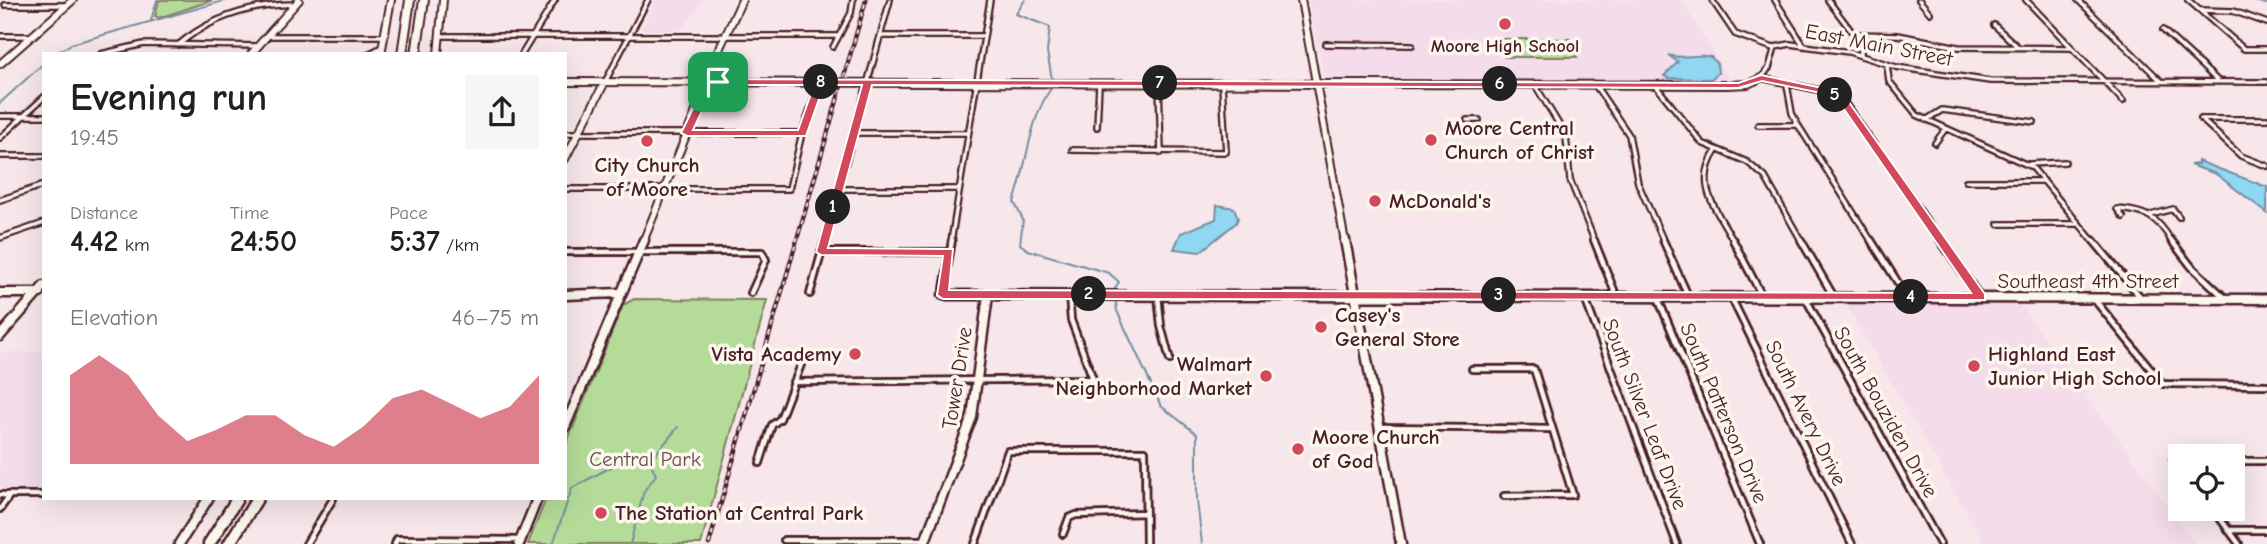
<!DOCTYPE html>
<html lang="en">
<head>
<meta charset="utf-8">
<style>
  :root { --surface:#fff; --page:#f6f6f6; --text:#202124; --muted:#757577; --accent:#d1495b }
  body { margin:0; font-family:"Comic Neue",sans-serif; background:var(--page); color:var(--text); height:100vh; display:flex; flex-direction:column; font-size:26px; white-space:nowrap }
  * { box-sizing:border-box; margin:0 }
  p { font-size:23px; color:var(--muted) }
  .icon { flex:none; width:38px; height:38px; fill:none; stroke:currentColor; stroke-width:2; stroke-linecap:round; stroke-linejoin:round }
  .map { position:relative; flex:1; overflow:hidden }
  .drawer { position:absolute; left:42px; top:52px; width:525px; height:448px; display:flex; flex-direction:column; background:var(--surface); border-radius:0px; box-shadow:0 7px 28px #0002 }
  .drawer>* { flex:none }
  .tools { position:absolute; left:2168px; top:444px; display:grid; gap:14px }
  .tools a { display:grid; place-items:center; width:77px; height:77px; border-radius:0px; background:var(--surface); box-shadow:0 7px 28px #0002; font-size:35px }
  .pin { position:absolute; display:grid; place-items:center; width:60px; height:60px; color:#fff; margin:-30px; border-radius:14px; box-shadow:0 4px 10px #0006 }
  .km { position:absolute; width:35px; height:35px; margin:-18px; border-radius:50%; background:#222; color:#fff; font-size:19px; line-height:35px; text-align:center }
  .round { display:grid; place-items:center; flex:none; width:74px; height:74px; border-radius:0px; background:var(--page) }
  .overview { display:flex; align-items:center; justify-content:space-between; height:119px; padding:0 28px }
  h1 { font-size:38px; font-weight:700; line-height:52px }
  .figures { display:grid; grid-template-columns:repeat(3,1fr); gap:10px; height:119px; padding:7px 28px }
  .figures div { display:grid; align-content:center }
  .figures b { font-size:30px; font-weight:700 }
  .figures small { font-size:19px; font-weight:400 }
  .figures p { font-size:19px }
  .chart { height:196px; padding:14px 28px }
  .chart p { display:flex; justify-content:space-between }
  .chart svg { width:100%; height:126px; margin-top:7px; fill:var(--accent); opacity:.7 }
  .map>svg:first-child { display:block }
</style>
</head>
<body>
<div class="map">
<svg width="2267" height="544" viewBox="0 0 2267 544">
  <rect width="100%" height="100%" fill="#f7e7eb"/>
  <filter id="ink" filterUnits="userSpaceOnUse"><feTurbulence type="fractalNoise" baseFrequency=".0143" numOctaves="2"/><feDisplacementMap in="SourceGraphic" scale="14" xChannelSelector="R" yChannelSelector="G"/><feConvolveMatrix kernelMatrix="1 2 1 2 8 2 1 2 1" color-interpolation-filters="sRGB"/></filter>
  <g filter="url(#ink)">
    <!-- built -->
    <path fill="#f4dcea" d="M656 0H704L681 30H641Z
      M1308 0H1681L1731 82 1325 78Z
      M1844 301 2019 303 2195 544H1985Z
      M0 352H44V490H9L0 502Z"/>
    <!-- green -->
    <path fill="#b4dc98" stroke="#7f7e62" stroke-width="2" d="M159 0H213L159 18 155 16Z
      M1498 39H1570L1577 57H1504Z
      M634 299 767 300 701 544H528L546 499H565V447L623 305Z"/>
    <!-- water -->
    <path fill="#90d7f2" stroke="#748da2" stroke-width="2" d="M1668 55C1682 60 1696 53 1711 57L1717 64 1718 73 1711 79 1669 78 1664 76 1678 62Z
      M2198 161 2267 187V213L2216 174 2190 165 2198 164Z
      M1217 205 1234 208 1238 218 1236 223 1200 252 1174 249 1181 233 1216 219Z"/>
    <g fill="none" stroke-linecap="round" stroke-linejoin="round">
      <!-- stream -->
      <path stroke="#748da2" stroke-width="2" d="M1025 0 1016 14 1050 27 1047 52 1052 79
        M2249 0 2267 4
        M151 20 157 0
        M55 54 71 44 227 0
        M1052 87C1028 120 1028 164 1014 202L1023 220 1020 244 1028 250 1109 273 1119 282 1115 288
        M0 103 44 63
        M1116 302 1117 311 1161 406 1197 434V500L1202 544
        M553 544 572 488 626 459 631 449
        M630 544 644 491 656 475 650 461 678 427"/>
      <defs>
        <path id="street-far1" d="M1712 0 1735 34 1773 48
          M1775 0 1804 46
          M1828 0 1861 44V55
          M1919 0 1930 13
          M2026 0 2123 101
          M2078 0 2161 81
          M2188 0 2244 49H2267
          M5 5H67
          M2201 10 2233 11 2267 23
          M1994 25 2018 47
          M2163 30 2219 82
          M1854 34 1898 35 1958 47 2072 48
          M0 36H31
          M267 36H385
          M440 36H838
          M880 36H984
          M1326 44 1412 45
          M178 45C211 17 252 5 295 4
          M833 47 851 13 853 0
          M101 54 144 44 258 46
          M368 54 382 47
          M522 54 555 0
          M1887 65 1889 81 1917 115 2032 167 2094 242
          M605 82 648 0
          M1159 84 1161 153
          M1535 85 1566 136 1570 180 1595 242
          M1595 85 1629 135 1638 183 1664 242
          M1787 85 1792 113 1798 125 1872 242
          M1656 86 1702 143 1747 162 1765 177 1802 242
          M0 116H44
          M2201 119 2241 156 2267 166
          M2202 119H2267
          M1467 120H1479
          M1926 120 1942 110 2034 122
          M1758 125H1798
          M1097 127 1099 84
          M565 133H802
          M853 133H968
          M0 138 44 97
          M1935 143 1946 128
          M1072 150 1226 152 1222 84
          M1716 151C1693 185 1717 210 1734 242
          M0 156H44
          M2030 164 2065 162
          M1966 181H2044
          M565 189H789L802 133 820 82
          M838 189H959
          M0 200 44 185
          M2151 215 2173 209 2179 217
          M2123 217 2117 209C2146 211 2158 217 2172 242
          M1998 224H2079
          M0 238 44 223
          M824 242 890 0
          M951 242 990 0
          M1942 242 1843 100 1823 91 1761 78 1769 68 1775 47 1790 44 1849 52 1896 67 1990 81 2267 82"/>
        <path id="street" d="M1594 240 1616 295
          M1663 240 1688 296
          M1733 240 1762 296
          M1801 240 1834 297
          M1871 240 1907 297
          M1940 240 1980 297
          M2093 240 2142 299
          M2171 240 2191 266 2226 299
          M565 252H762L766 260 751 293
          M821 252H949
          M810 294 825 240
          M943 295 952 240
          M1158 295 1161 326 1170 360
          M1584 296 1677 544
          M1657 296 1760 544
          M1731 297 1852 544
          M1805 297 1940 544
          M2094 299 2163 384 2267 385
          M1472 369H1534L1573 495 1504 496
          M793 382 1093 379 1071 320 1069 295
          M1379 427 1552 429
          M1382 433 1429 430
          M2173 459 2180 467
          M2233 461H2267
          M760 463 772 425 780 419 804 357
          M0 495H44
          M0 509 10 495
          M2213 509 2239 544
          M2230 530H2267
          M1063 534 1069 518 1076 515 1146 513
          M784 540H925
          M306 544 333 499
          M395 544 397 539 520 540
          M975 544 1008 451H1145L1146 544"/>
        <path id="secondary-far1" d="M1301 0 1345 242
          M251 54 299 0
          M381 54 391 0
          M438 54 443 0
          M0 64 73 0
          M565 82 1728 85 1748 84 1761 78
          M698 103 704 82 742 0
          M565 159 605 82
          M643 242 719 54"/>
        <path id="secondary" d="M1345 240 1401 544
          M0 293H40
          M565 295 619 293
          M943 295 2267 299
          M0 336 44 286
          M565 427 644 240
          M179 544 208 499
          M519 544 537 499
          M924 544 972 417 988 295"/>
        <path id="highway-far1" d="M402 54 410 0
          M416 54 424 0"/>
        <path id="highway" d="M209 544 237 499
          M229 544 257 499"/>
      </defs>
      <!-- street-far1 casing -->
      <use href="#street-far1" stroke="#4a1f2b" stroke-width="8"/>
      <!-- street casing -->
      <use href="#street" stroke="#4a1f2b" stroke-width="10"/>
      <!-- secondary-far1 casing -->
      <use href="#secondary-far1" stroke="#4a1f2b" stroke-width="10"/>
      <!-- secondary casing -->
      <use href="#secondary" stroke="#4a1f2b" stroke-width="13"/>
      <!-- highway-far1 casing -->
      <use href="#highway-far1" stroke="#4a1f2b" stroke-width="12"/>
      <!-- highway casing -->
      <use href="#highway" stroke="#4a1f2b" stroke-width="15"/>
      <!-- street-far1 -->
      <use href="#street-far1" stroke="#fbf7ec" stroke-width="3.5"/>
      <!-- street -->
      <use href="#street" stroke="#fbf7ec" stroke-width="4.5"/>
      <!-- secondary-far1 -->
      <use href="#secondary-far1" stroke="#fbf7ec" stroke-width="6"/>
      <!-- secondary -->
      <use href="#secondary" stroke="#fbf7ec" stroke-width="8"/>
      <!-- highway-far1 -->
      <use href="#highway-far1" stroke="#fbf7ec" stroke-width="8"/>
      <!-- highway -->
      <use href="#highway" stroke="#fbf7ec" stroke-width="10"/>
      <defs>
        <path id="rail" d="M709 544 866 0"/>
      </defs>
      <!-- rail casing -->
      <use href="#rail" stroke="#4a1f2b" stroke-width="4.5"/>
      <!-- rail -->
      <use href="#rail" stroke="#fbf7ec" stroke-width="2" stroke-dasharray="4.5" stroke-linecap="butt"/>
    </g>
  </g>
  <!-- route -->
  <path fill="#d1495b" stroke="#fff" stroke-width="2" fill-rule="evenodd" d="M1761 75 1827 89 1846 98 1985 294V300L943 299 937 295 943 256 821 255 816 252 862 85H824L806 136H687L681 133 706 82 710 79 1738 83ZM1762 81 1821 93 1839 102 1971 293 949 290 953 249 828 248 872 85 1738 88ZM714 85H814L798 130H693Z"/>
  <!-- markers -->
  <g fill="#d1495b" stroke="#fbf7ec" stroke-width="2.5">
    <circle cx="1505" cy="24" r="7"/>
    <circle cx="1431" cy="140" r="7"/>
    <circle cx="647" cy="141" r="7"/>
    <circle cx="1375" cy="201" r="7"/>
    <circle cx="1321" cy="327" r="7"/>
    <circle cx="855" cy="354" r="7"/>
    <circle cx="1974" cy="366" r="7"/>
    <circle cx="1266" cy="376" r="7"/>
    <circle cx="1298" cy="449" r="7"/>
    <circle cx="601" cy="513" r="7"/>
  </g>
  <g text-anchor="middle" stroke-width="7" stroke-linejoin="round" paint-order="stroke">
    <!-- far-poi labels -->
    <g font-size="18" font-weight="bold" fill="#4a1f2b" stroke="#fbf7ec">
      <text x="1505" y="52">Moore High School</text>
    </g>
    <!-- street labels -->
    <g font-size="21" fill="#4a1f2b" stroke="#fbf7ec">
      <text transform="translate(1879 45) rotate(11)" y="7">East Main Street</text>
      <text x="2088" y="288">Southeast 4th Street</text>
      <text transform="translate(957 378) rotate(-81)" y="7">Tower Drive</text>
      <text transform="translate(1886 412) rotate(61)" y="7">South Bouziden Drive</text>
      <text transform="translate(1724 413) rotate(67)" y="7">South Patterson Drive</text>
      <text transform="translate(1806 413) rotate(64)" y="7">South Avery Drive</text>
      <text transform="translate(1645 414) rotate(69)" y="7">South Silver Leaf Drive</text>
    </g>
    <!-- poi labels -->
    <g font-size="21" font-weight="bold" fill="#4a1f2b" stroke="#fbf7ec" text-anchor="start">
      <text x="1445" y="135">Moore Central<tspan x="1445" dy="24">Church of Christ</tspan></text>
      <text x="647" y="172" text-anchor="middle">City Church<tspan x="647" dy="24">of Moore</tspan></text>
      <text x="1389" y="208">McDonald's</text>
      <text x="1335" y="322">Casey's<tspan x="1335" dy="24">General Store</tspan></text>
      <text x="841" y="361" text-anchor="end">Vista Academy</text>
      <text x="1988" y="361">Highland East<tspan x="1988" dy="24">Junior High School</tspan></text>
      <text x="1252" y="371" text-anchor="end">Walmart<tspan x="1252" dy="24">Neighborhood Market</tspan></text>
      <text x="1312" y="444">Moore Church<tspan x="1312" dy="24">of God</tspan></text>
      <text x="615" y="520">The Station at Central Park</text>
    </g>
    <!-- park labels -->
    <g font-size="21" fill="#644e46" stroke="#fbf7ec">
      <text x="645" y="466">Central Park</text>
    </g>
  </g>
</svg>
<div class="tools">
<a><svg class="icon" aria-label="locate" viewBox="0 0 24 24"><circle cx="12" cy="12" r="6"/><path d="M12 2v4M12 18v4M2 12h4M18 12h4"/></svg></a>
</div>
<div class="pin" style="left:718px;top:82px;background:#1e9e55"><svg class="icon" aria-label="arrive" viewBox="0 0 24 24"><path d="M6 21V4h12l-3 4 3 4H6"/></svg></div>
<b class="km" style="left:833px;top:207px">1</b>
<b class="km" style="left:1089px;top:294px">2</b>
<b class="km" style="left:1499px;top:295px">3</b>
<b class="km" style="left:1911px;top:297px">4</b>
<b class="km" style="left:1835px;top:95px">5</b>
<b class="km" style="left:1500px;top:84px">6</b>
<b class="km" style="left:1160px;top:83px">7</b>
<b class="km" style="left:821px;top:82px">8</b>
<section class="drawer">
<div class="overview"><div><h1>Evening run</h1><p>19:45</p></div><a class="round"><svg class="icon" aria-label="share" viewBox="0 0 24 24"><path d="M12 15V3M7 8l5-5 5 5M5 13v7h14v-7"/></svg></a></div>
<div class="figures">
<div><p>Distance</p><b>4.42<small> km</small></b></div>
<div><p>Time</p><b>24:50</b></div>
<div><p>Pace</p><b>5:37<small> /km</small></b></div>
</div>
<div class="chart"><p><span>Elevation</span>46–75 m</p>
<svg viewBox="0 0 160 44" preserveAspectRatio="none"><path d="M0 44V13L10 6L20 13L30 27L40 36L50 32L60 27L70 27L80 34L90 38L100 31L110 21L120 18L130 23L140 28L150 24L160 13V44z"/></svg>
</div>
</section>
</div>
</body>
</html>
